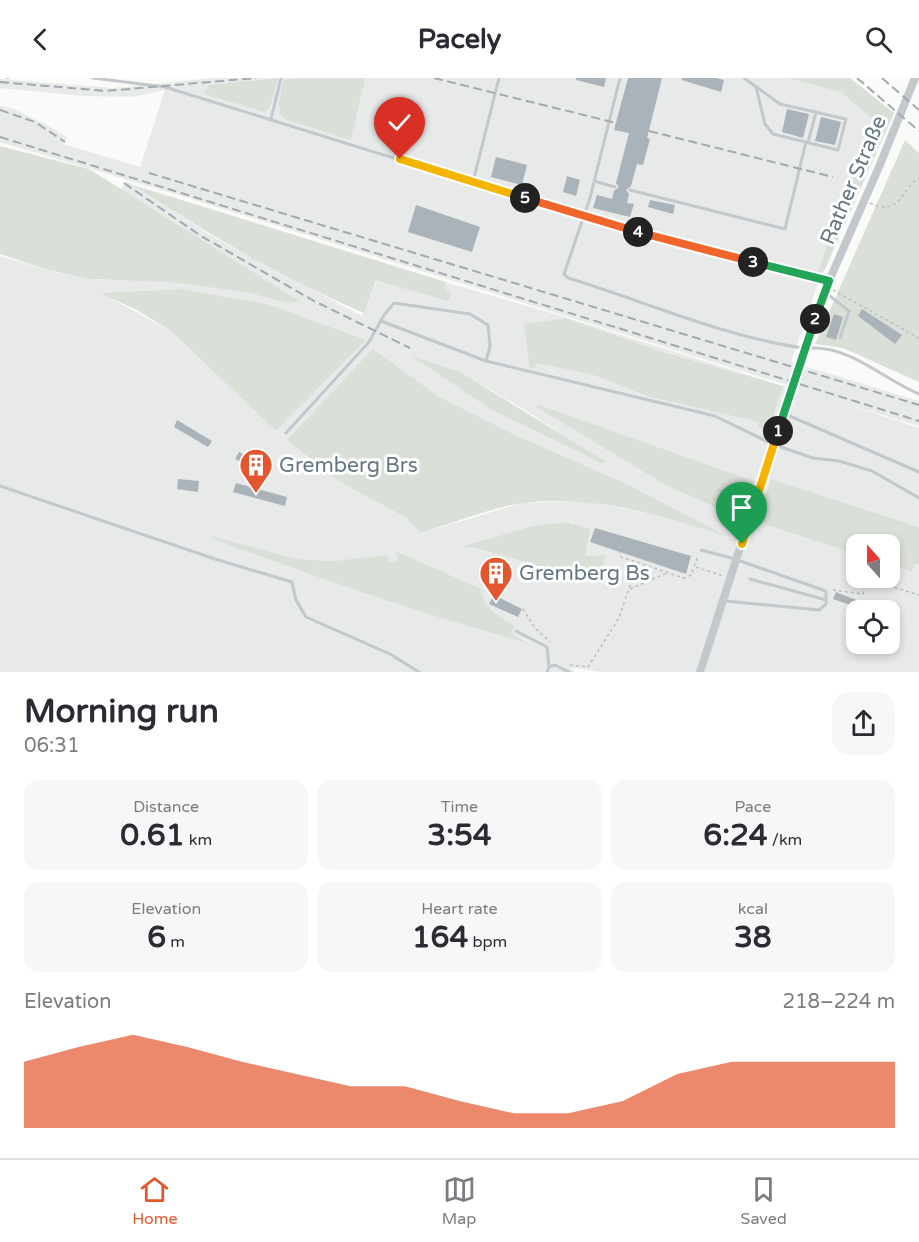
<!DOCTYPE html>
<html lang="en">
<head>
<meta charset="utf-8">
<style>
  :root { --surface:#fff; --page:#f7f7f7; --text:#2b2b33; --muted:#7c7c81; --line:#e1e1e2; --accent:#e4572e }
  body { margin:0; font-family:"Varela Round",sans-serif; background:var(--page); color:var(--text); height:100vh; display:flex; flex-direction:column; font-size:22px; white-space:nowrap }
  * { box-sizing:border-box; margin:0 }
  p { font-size:20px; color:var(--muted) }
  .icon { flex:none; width:33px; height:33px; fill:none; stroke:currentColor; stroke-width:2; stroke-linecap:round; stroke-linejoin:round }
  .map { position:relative; height:594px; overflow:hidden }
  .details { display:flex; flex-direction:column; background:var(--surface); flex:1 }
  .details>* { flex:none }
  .needle { width:39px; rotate:339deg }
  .controls { position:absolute; left:846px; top:456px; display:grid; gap:12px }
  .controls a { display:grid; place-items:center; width:54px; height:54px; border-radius:12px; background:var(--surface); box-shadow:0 3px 9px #0003; font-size:30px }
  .pin { position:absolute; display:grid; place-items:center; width:51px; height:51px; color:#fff; margin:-62px -26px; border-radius:50% 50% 50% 0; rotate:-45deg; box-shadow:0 0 6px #0007 }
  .pin .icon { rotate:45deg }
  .km { position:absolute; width:30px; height:30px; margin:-15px; border-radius:50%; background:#222; color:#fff; font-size:16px; line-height:30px; text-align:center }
  .round { display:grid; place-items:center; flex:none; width:63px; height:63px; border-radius:18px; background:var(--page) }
  .head { display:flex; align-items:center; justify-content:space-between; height:102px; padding:0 24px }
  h1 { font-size:33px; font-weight:700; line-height:45px }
  .figures { display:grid; grid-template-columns:repeat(3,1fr); gap:9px; height:102px; padding:6px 24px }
  .figures div { display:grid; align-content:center; border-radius:15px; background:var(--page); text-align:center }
  .figures b { font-size:30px; font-weight:700 }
  .figures small { font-size:16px; font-weight:400 }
  .figures p { font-size:16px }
  .chart { height:168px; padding:12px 24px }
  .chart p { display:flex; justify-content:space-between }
  .chart svg { width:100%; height:108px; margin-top:6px; fill:var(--accent); opacity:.7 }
  header { display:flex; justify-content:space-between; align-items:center; height:78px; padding:0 24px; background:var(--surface); font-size:27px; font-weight:700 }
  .tab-bar { display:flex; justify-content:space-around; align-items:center; height:84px; border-top:2px solid var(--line); background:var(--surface); font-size:16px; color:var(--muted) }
  .tab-bar a { display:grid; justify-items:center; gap:3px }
  .tab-bar .current { color:var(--accent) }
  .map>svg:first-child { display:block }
</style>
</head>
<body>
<header><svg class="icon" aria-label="back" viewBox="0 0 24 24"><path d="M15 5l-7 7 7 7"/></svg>Pacely<svg class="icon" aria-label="search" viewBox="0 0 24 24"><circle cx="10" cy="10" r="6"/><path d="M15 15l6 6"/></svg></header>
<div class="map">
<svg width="919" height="594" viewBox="0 0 919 594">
  <rect width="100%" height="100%" fill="#fafaf8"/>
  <!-- built -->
  <path fill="#e8e9e9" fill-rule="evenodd" d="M214 0H274L228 6 283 0H840L881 34 894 35 816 211 791 284 919 323V348L840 324 919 350V449L771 401 757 444 856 476V500H890V487L911 494 913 486 919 487V594H601L569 589 575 594H0V178L54 194 99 202H204L298 223 120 112 127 103 208 156 362 238 384 186 558 237 780 307 796 310 182 118 0 64V28L14 31 47 47 67 59 63 66 140 89 165 12 132 19 83 18 0 10V1L113 10ZM181 211 267 226 284 233 276 353 171 253 101 215ZM566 240 663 274 783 308 769 352 757 349 759 344 649 319 593 297 535 285ZM373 272 438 318 511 355 629 407 725 457 657 437 583 423 522 425 422 455 405 439 345 407ZM412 278 460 294 528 334 605 384 603 386 490 331ZM537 326 752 403 741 439 667 408 536 329ZM567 444H573L585 479 606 477 599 501 600 506 472 469 533 448ZM212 458 297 481 333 483 387 477 390 484 398 482 396 474 482 522 494 536 515 548 510 555 528 563 452 543 272 483ZM856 532H890V566H856Z"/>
  <!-- green -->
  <path fill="#dadfd7" d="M278 0 270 29 264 34 204 16 209 7Z
    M302 0H365L351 62 287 42 280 37 279 24 283 2Z
    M788 0H850L894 35 825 191 817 197 871 40 841 14Z
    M905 62 919 75V304L843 270 815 266Z
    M0 68 89 91 299 223 290 225 246 214 170 204 90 201 48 192 0 176Z
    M133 107 446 204 445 212 452 215 448 223 376 202 364 235C282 200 208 156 133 107Z
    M181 211 267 226 366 262 276 353 171 253 137 232 100 215Z
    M566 240 663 274 783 308 769 352 757 349 759 344 649 319 593 297 536 285 535 290 530 291 524 246Z
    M373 271 438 318 511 355 629 407 729 459C662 438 594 416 523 425 489 430 454 445 421 455L405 439 345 407 287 362Z
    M410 277 460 294 605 383 603 386 490 331Z
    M537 326 753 403 741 440 667 408 536 329Z
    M771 401 919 449V487L914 486 912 494 890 487V466H856V476L757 444Z
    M567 444 590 451 585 478 606 477 599 501 601 506 472 469H461L533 448Z
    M212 458 297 481 333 483 387 477 390 484 398 482 395 473 481 511C483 531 499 539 515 548L511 555 528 565C421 536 315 499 211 460Z"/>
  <!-- building -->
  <path fill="#aab3b9" d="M576 0H606L604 9 576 2Z
    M628 0H662L647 60 650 61 643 87 637 86 631 108 626 112 629 116 627 125 634 126 630 139 593 130 597 117 612 121 614 113 619 109 616 105 629 55 614 52Z
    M682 0H716L724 2 721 14 682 2Z
    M787 31 809 36 803 60 782 54Z
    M821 39 841 44 835 67 815 63Z
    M496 79 527 87 522 107 491 99Z
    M567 98 580 102 576 118 563 114Z
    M650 122 675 127 673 136 648 129Z
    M416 127 480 149 472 174 408 154Z
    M862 231 902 257 895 266 858 238Z
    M834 236 843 239 836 262 826 259Z
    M177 342 212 363 208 369 174 349Z
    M239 374 264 386 261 393 235 381Z
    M178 401 199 403 198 414 177 411Z
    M236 405 287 419 285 428 233 414Z
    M595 450 691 478 686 496 590 464Z
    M836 514 864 525 862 531 833 521Z
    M494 517 522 531 518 539 489 526Z"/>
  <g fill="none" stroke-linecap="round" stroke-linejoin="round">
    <!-- path -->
    <path stroke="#bbbfc2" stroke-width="1.5" stroke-dasharray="3 3" stroke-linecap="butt" d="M6 0H9
      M870 125C901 139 900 112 919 100
      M833 212 919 260
      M623 461 619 473 621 479 684 500 691 497 698 478
      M696 489 723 498
      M630 511 667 495
      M833 512 863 516 866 504H877L919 517
      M523 531 535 550 550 564
      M570 587 588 589 619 540 638 484"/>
    <!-- service -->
    <path stroke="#c3c8cc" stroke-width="3" d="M93 0 165 9 583 139 827 203
      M620 0 590 120 564 196 568 200C644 223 717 256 796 269
      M744 0 780 26 846 41 838 72 773 56 765 46 756 9
      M271 41 281 0
      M808 64 816 34
      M594 103 615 109
      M473 104 499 0
      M630 112 785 151 806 64
      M826 215 849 233 840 260
      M381 243 486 283 715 338 766 363
      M813 270C851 269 885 302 919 316
      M785 336 919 394
      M286 355 369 264 384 237 394 225 470 236 488 247 490 268 486 283
      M781 369 813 380 839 383 872 393 919 420
      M0 408 215 481 292 504 296 522 306 539 390 576 419 594
      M701 472 728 479
      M750 501 826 522
      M725 523 819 532 826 526V513L743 484
      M516 553 547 569 549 589
      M547 594 549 589 555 587 569 594"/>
    <!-- tertiary -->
    <path stroke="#c3c8cc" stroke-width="8" d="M700 594 800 283 829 203 879 89 915 0"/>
    <!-- rail -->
    <path stroke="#a2aab0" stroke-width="2" stroke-dasharray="9 4.5" stroke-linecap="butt" d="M434 0 616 45
      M857 0 919 53
      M882 0 919 32
      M0 4 106 13 256 0
      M0 32 35 44 65 64
      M649 53 833 99
      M0 59 919 343
      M149 95 919 327
      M124 105 201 158 314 223 410 270"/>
    <!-- service-bridge -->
    <path stroke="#c3c8cc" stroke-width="3" d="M796 269 813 270
      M766 363 781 369
      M728 479 743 484"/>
  </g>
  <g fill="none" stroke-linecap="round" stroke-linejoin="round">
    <defs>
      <path id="split-1" d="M742 466 778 353"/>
      <path id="split-2" d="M778 353 815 241"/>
      <path id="split-3" d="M753 184 829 203 815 241"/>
      <path id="split-4" d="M638 154 753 184"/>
      <path id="split-5" d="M525 120 638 154"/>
      <path id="split-6" d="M400 81 525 120"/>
    </defs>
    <!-- split-1 casing -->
    <use href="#split-1" stroke="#fff" stroke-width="12"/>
    <!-- split-2 casing -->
    <use href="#split-2" stroke="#fff" stroke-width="12"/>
    <!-- split-3 casing -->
    <use href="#split-3" stroke="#fff" stroke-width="12"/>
    <!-- split-4 casing -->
    <use href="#split-4" stroke="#fff" stroke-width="12"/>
    <!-- split-5 casing -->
    <use href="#split-5" stroke="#fff" stroke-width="12"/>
    <!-- split-6 casing -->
    <use href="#split-6" stroke="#fff" stroke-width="12"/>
    <!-- split-1 -->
    <use href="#split-1" stroke="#f5b400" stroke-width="8"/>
    <!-- split-2 -->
    <use href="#split-2" stroke="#22a559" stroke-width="8"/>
    <!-- split-3 -->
    <use href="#split-3" stroke="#22a559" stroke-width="8"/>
    <!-- split-4 -->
    <use href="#split-4" stroke="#f0652b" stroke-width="8"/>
    <!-- split-5 -->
    <use href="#split-5" stroke="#f0652b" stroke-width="8"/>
    <!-- split-6 -->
    <use href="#split-6" stroke="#f5b400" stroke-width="8"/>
  </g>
  <!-- icons -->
  <defs>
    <symbol id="building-pin" viewBox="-11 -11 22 30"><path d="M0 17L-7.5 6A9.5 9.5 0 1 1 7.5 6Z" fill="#e4572e" stroke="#fff"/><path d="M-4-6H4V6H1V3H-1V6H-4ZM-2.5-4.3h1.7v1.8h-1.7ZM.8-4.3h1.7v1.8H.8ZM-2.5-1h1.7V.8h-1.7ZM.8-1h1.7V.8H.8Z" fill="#fff"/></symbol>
  </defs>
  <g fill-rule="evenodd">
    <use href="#building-pin" x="237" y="368" width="38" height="52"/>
    <use href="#building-pin" x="477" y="476" width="38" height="52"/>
  </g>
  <g text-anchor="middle" stroke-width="6" stroke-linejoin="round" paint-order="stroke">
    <!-- street labels -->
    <g font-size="21" fill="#657683" stroke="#fff">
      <text transform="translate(853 102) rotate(-67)" y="7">Rather Straße</text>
    </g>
    <!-- poi labels -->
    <g font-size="21" fill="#657683" stroke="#fff" text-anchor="start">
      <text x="279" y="394">Gremberg Brs</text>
      <text x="519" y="502">Gremberg Bs</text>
    </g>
  </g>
</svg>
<div class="controls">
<a><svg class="needle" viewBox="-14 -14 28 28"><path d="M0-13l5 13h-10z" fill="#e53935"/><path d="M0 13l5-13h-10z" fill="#7c7c81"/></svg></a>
<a><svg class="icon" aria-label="locate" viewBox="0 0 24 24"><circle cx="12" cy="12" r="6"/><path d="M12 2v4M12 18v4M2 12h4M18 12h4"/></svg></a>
</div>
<div class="pin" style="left:742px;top:466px;background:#1e9e55"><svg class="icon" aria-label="arrive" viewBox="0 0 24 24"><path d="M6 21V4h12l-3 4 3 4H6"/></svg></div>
<div class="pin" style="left:400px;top:81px;background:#d93025"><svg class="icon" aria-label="check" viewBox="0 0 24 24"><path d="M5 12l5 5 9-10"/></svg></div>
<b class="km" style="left:778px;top:353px">1</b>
<b class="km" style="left:815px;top:241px">2</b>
<b class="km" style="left:753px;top:184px">3</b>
<b class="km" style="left:638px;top:154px">4</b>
<b class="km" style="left:525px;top:120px">5</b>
</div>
<section class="details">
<div class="head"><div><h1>Morning run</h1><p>06:31</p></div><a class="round"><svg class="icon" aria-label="share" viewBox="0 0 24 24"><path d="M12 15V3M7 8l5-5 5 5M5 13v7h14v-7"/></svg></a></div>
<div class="figures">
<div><p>Distance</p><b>0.61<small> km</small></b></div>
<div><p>Time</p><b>3:54</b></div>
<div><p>Pace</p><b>6:24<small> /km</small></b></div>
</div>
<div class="figures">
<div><p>Elevation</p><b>6<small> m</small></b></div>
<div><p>Heart rate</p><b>164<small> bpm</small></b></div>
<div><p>kcal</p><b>38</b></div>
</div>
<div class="chart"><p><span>Elevation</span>218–224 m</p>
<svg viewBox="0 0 160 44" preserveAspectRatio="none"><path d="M0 44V17L10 11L20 6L30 11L40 17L50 22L60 27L70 27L80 33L90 38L100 38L110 33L120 22L130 17L140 17L150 17L160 17V44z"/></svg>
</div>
</section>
<nav class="tab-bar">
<a class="current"><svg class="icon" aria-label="home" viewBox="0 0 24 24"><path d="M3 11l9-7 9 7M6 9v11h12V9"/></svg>Home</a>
<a><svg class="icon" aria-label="map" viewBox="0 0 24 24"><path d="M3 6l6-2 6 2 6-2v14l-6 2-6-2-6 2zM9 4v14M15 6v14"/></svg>Map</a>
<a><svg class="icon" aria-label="saved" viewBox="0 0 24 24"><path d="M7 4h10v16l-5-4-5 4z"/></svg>Saved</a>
</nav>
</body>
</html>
